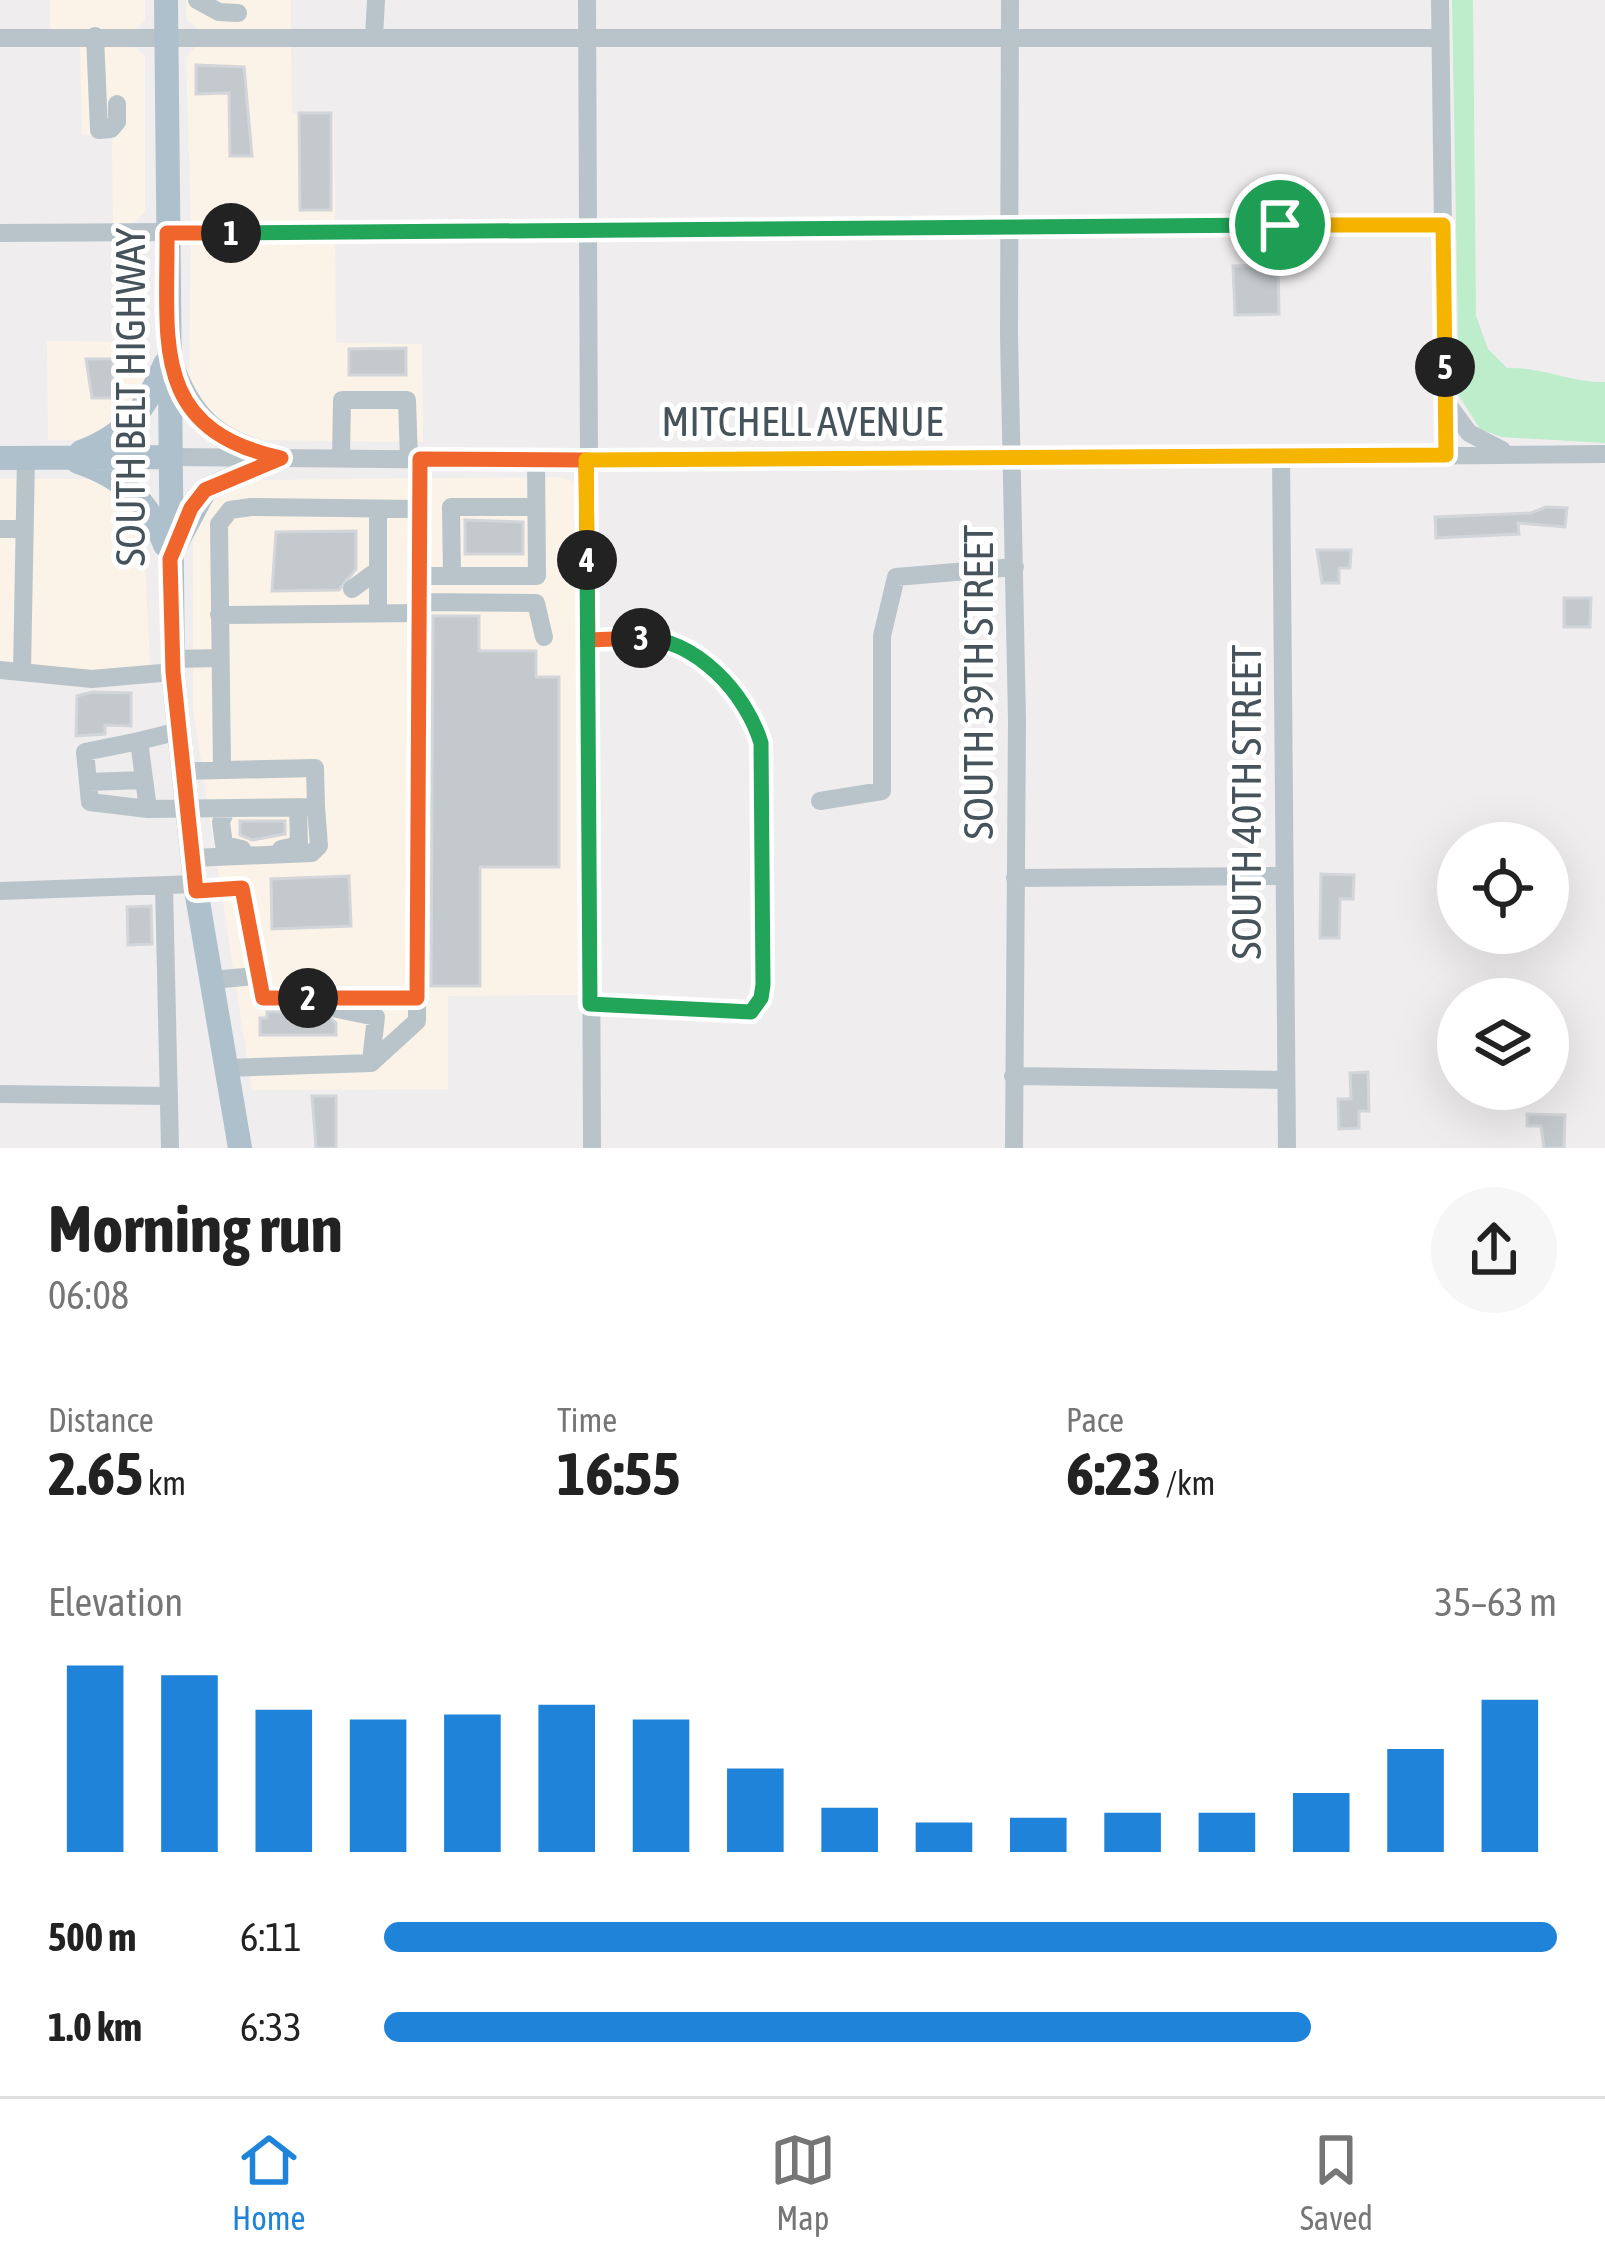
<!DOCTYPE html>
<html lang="en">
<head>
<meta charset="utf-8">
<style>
  :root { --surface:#fff; --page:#f6f6f6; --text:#222; --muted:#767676; --line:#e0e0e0; --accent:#1f83d9 }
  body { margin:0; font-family:"Asap Condensed",sans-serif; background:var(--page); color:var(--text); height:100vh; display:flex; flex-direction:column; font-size:45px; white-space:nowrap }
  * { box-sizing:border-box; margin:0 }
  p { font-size:39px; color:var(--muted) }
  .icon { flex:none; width:66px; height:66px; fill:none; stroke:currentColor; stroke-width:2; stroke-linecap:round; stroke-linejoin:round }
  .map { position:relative; height:1148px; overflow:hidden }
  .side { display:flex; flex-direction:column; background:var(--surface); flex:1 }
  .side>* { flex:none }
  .buttons { position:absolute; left:1437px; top:822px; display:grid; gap:24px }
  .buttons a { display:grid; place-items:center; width:132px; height:132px; border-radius:50%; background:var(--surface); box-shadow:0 12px 48px #0002; font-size:60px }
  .pin { position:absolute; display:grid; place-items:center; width:102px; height:102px; color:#fff; margin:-51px; border:6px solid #fff; border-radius:50%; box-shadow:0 3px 12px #0007 }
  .km { position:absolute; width:60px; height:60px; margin:-30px; border-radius:50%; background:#222; color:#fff; font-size:33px; line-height:60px; text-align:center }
  .round { display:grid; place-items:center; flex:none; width:126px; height:126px; border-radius:63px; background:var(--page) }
  .overview { display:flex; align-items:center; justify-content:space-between; height:204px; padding:0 48px }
  h1 { font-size:66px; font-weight:700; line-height:90px }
  .metrics { display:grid; grid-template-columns:repeat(3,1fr); gap:18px; height:204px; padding:12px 48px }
  .metrics div { display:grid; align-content:center }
  .metrics b { font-size:60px; font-weight:700 }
  .metrics small { font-size:33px; font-weight:400 }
  .metrics p { font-size:33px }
  .chart { height:336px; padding:24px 48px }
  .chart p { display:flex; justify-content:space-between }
  .chart svg { width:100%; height:216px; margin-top:12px; stroke:var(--accent); stroke-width:6 }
  ul { padding:0 48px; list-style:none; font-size:39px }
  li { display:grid; grid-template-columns:192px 144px 1fr; align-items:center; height:90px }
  li i { height:30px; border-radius:15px; background:var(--accent) }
  .tabs { display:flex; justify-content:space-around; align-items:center; height:168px; border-top:3px solid var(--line); background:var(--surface); font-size:33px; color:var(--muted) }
  .tabs a { display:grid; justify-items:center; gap:6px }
  .tabs .active { color:var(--accent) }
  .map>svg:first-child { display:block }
</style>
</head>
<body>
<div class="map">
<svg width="1605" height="1148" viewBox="0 0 1605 1148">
  <rect width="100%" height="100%" fill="#f0edee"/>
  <!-- commercial -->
  <path fill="#fbf3e7" d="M50 0H145V21L134 30 50 29Z
    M186 0H291V30H199L186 19Z
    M80 44H130L145 55V211L134 223 113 224 112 137 82 135Z
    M197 45H291L292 114 334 116 335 223 191 221 186 58Z
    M335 237 336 343 422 344 423 442 254 440 215 428 189 384 191 243 201 238Z
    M47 341 147 342 146 386 120 426 78 440H48Z
    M556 477 573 481 579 506 582 995 448 996V1089L252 1090 193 709V529L208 499 253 480Z
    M0 479H90L105 484 143 518 150 665 81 671 0 665Z"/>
  <!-- green -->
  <path fill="#bdedca" d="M1452 0H1473L1476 316 1488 349 1507 368C1544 367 1567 382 1605 382V443L1502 437 1480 429 1459 396Z"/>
  <!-- building -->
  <path fill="#c4c9cd" stroke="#d2d5d9" stroke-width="3" d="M196 65 244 67 252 156H230L229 93 196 94Z
    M299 113H331V210H300Z
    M1278 265 1279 314 1235 315 1233 266Z
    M406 348V375H349V349Z
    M86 359H113V398H92Z
    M1546 507 1567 508 1565 527 1518 523 1519 534 1436 538 1435 517 1531 513Z
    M465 520 523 522V554H465Z
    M356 531V569L339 590 272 591 276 532Z
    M1317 550H1351L1350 568H1339V583H1322Z
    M1564 598H1591L1590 627H1564Z
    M433 616H479V651H536V677H559V867H480V986H431Z
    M92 692 131 693V726L105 725V734L76 736 77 696Z
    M240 821H285V834L252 840 240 835Z
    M1321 874 1354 875 1353 899H1340L1339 938H1320Z
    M349 876 351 926 272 929 271 879Z
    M151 906 152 944 128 945 127 907Z
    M267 1012H324L336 1023V1035H260V1018H267Z
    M1368 1072 1369 1111H1359V1128L1339 1129 1338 1099H1351L1350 1073Z
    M312 1096H336V1148H316Z
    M1527 1114 1565 1115 1564 1148H1544L1541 1126H1527Z"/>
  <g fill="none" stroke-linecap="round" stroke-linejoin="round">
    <!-- minor -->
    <path stroke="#b9c4ca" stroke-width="18" d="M197 0 219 12 238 13
      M587 0 592 1148
      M1010 0 1009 336 1017 720 1014 1148
      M1440 0 1446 455
      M95 36 99 130 111 129 117 122V104
      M0 38H1440
      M374 38 376 0
      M0 233 1443 225
      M1447 403 1469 433 1502 450
      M1281 456 1287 1148
      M168 457 694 462 1605 454
      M341 458 342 400H407L409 459
      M378 509V613
      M0 529H24
      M420 576H537L536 460
      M452 576 451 507H536
      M352 589 378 570
      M419 602 536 603 544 637
      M219 615 419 613
      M588 640C612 639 642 633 665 640 708 653 748 701 761 743L763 984 757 1008 737 1012 591 1004
      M173 659 220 658
      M0 670 92 679 173 672
      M22 671 26 458
      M179 731 139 741 148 809 316 807 319 846 312 853 192 858
      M139 741 85 752 90 802 148 809
      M222 768 219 524 230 510 251 507 420 509
      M182 771 315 768 316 807
      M88 782 143 780
      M820 801 882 791V636L896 577 1015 567
      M226 810 221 822 224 845 242 849
      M281 849 299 845 298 807
      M1015 878 1282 876
      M164 886 170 1148
      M0 891 195 884
      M196 891 242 888 263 998H417
      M211 980 256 976
      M337 1009 376 1017 371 1061
      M227 1068 371 1063 417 1021 420 459
      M1013 1076 1285 1080
      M0 1094 169 1096"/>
    <!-- major -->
    <path stroke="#aec0cc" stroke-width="24" d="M166 0 173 672 195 884 240 1148
      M174 371C195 426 225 445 281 458
      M81 452C127 435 146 408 165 364
      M0 458 168 457
      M78 462C122 477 149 501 165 545
      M175 546 205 490 279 458"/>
  </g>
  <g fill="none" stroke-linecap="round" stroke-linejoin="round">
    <defs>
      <path id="split-1" d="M231 233 1280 225"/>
      <path id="split-2" d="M231 233H167C168 342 149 429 281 458L205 490 191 508 170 559 173 672 196 891 242 888 263 998H308"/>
      <path id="split-3" d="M308 998H417L420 459 586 460 588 640 641 638"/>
      <path id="split-4" d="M587 560 590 1004 751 1012 761 998 763 985 761 743C746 693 696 639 641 638"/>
      <path id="split-5" d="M587 560 586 460 1446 455 1445 367"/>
      <path id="split-6" d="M1280 225H1443L1445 367"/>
    </defs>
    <!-- split-1 casing -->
    <use href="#split-1" stroke="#fff" stroke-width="24"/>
    <!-- split-2 casing -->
    <use href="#split-2" stroke="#fff" stroke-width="24"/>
    <!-- split-3 casing -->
    <use href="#split-3" stroke="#fff" stroke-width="24"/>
    <!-- split-4 casing -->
    <use href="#split-4" stroke="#fff" stroke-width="24"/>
    <!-- split-5 casing -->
    <use href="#split-5" stroke="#fff" stroke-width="24"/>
    <!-- split-6 casing -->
    <use href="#split-6" stroke="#fff" stroke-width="24"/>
    <!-- split-1 -->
    <use href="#split-1" stroke="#22a559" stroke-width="15"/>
    <!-- split-2 -->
    <use href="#split-2" stroke="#f0652b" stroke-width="15"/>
    <!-- split-3 -->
    <use href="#split-3" stroke="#f0652b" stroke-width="15"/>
    <!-- split-4 -->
    <use href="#split-4" stroke="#22a559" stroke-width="15"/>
    <!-- split-5 -->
    <use href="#split-5" stroke="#f5b400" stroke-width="15"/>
    <!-- split-6 -->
    <use href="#split-6" stroke="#f5b400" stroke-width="15"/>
  </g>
  <g text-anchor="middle" stroke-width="10" stroke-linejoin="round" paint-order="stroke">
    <!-- street labels -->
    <g font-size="42" fill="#46535a" stroke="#fff">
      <text transform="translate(130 397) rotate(-90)" y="15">SOUTH BELT HIGHWAY</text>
      <text x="802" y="436">MITCHELL AVENUE</text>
      <text transform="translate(978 682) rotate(-90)" y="15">SOUTH 39TH STREET</text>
      <text transform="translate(1246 802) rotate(-90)" y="15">SOUTH 40TH STREET</text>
    </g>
  </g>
</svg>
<div class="buttons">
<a><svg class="icon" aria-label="locate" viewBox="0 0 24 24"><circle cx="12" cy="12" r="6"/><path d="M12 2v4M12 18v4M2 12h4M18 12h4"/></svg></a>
<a><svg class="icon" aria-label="layers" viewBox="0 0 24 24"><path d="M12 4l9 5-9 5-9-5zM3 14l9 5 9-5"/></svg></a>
</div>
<div class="pin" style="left:1280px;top:225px;background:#1e9e55"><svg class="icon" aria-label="arrive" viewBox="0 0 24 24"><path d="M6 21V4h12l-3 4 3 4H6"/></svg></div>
<b class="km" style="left:231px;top:233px">1</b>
<b class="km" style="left:308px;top:998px">2</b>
<b class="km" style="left:641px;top:638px">3</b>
<b class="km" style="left:587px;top:560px">4</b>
<b class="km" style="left:1445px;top:367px">5</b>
</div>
<section class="side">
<div class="overview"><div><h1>Morning run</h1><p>06:08</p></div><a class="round"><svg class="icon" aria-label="share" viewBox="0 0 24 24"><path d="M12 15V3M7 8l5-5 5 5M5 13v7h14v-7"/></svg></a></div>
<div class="metrics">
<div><p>Distance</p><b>2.65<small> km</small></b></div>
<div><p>Time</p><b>16:55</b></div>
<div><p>Pace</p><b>6:23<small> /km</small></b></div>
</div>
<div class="chart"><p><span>Elevation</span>35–63 m</p>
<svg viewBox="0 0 160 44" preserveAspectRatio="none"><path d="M5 44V6M15 44V8M25 44V15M35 44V17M45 44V16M55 44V14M65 44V17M75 44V27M85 44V35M95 44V38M105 44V37M115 44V36M125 44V36M135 44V32M145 44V23M155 44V13"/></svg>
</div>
<ul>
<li><b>500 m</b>6:11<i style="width:100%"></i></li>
<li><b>1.0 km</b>6:33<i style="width:79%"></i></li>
</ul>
</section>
<nav class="tabs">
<a class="active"><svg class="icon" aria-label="home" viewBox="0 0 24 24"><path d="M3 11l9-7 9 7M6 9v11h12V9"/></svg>Home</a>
<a><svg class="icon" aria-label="map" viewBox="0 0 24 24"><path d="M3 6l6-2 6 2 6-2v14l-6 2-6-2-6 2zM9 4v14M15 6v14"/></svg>Map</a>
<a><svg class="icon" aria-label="saved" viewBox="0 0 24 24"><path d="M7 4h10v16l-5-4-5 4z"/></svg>Saved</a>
</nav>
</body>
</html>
